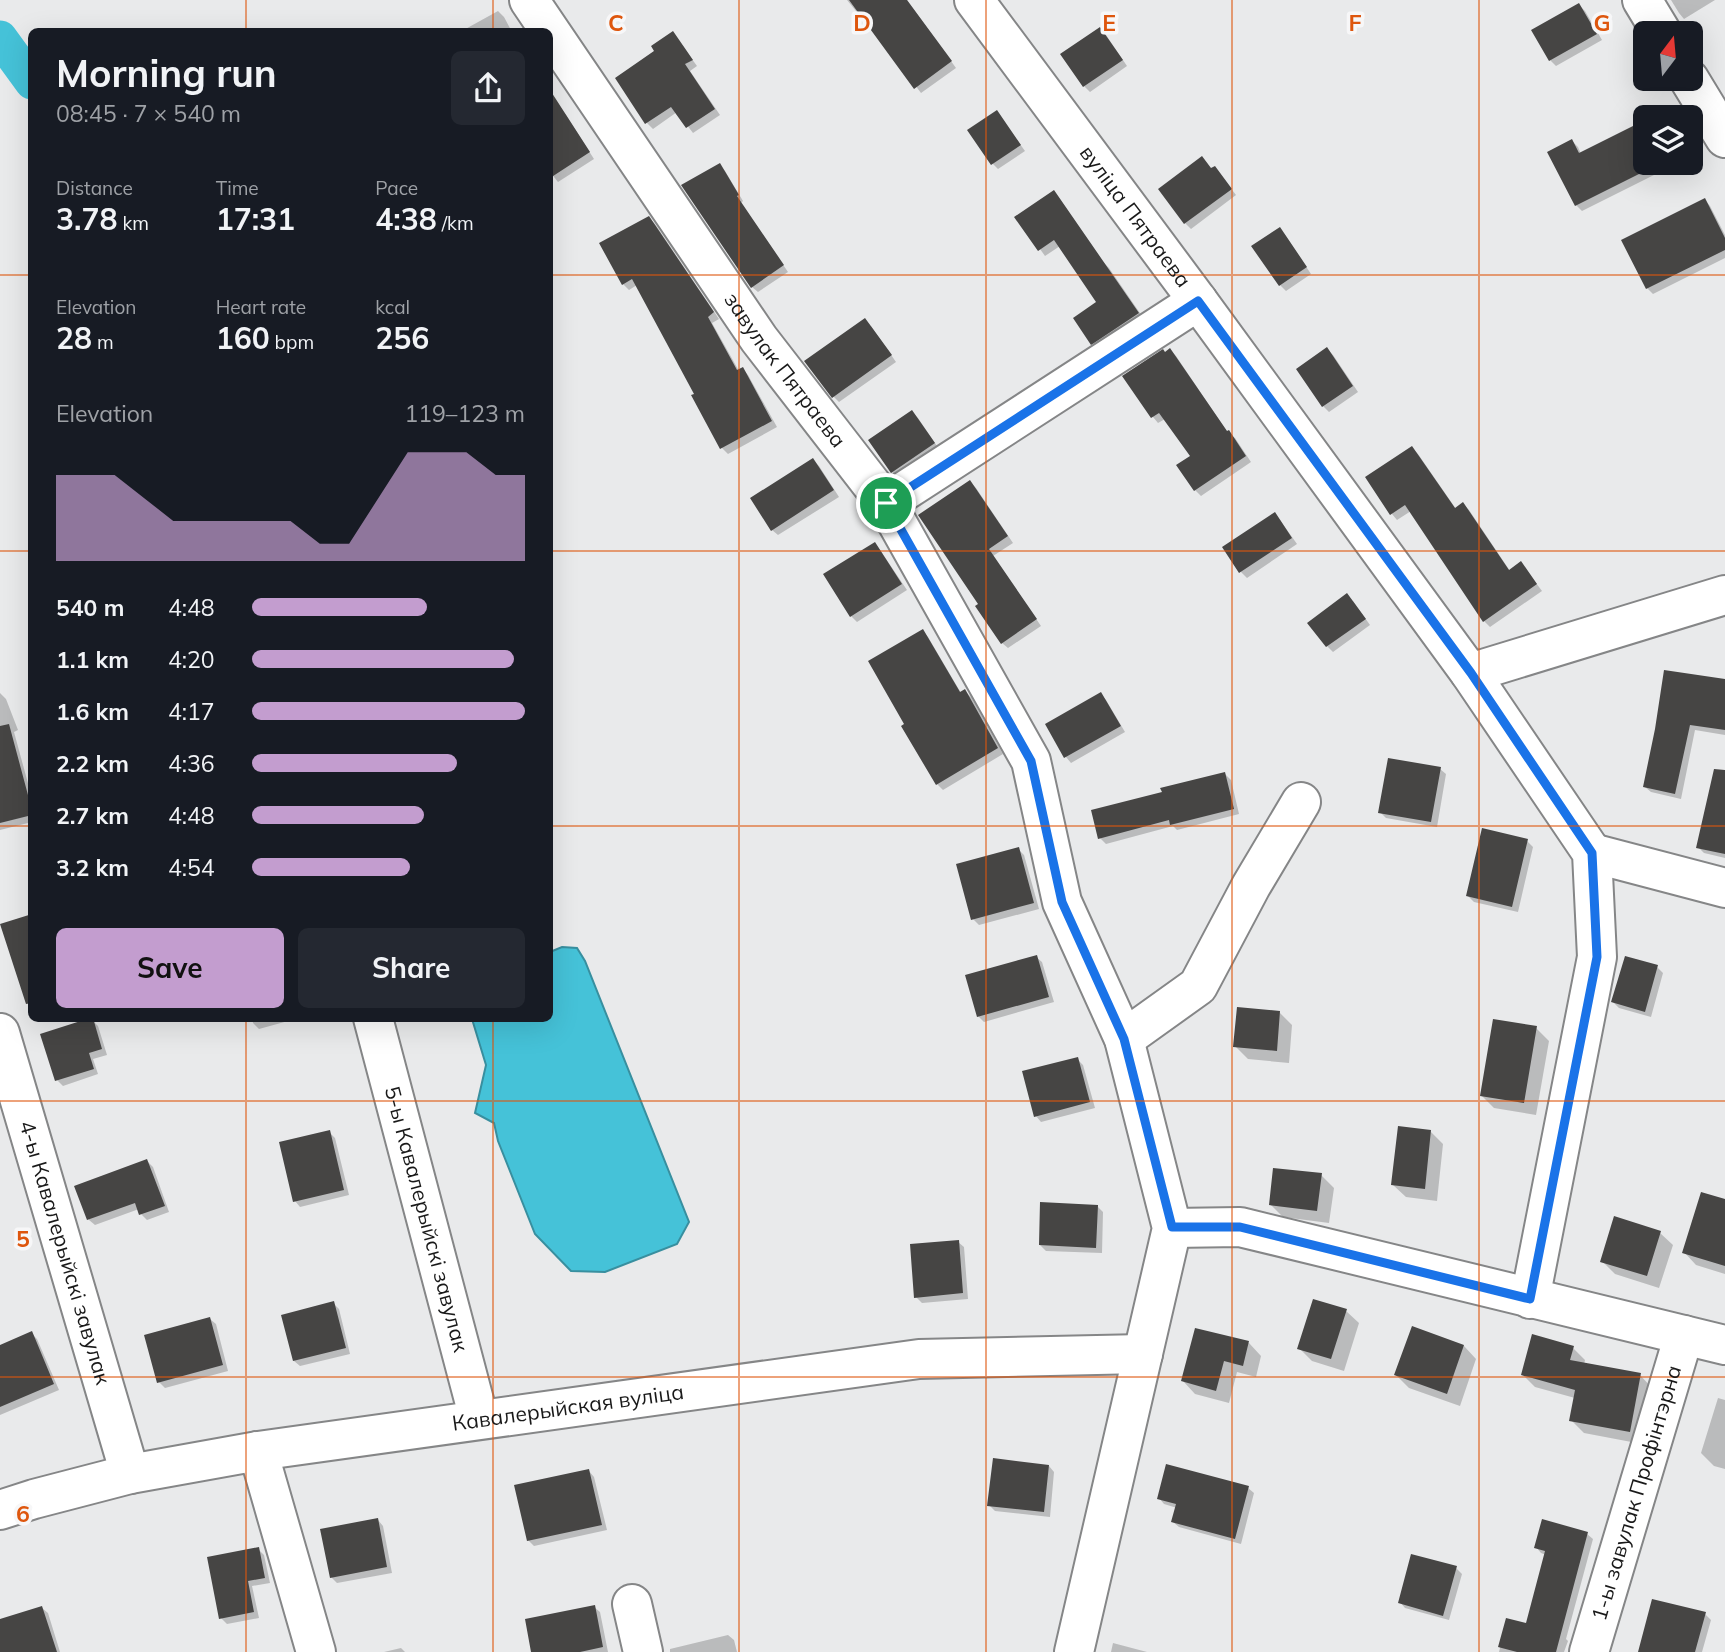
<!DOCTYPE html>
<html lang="en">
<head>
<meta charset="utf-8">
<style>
  :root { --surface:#171b24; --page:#242831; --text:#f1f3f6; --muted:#9ea1a6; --accent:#c39dcf }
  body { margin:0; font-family:Mulish,sans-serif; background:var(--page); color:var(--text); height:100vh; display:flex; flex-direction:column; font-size:26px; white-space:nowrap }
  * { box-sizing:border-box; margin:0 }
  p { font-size:23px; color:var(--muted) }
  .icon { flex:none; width:38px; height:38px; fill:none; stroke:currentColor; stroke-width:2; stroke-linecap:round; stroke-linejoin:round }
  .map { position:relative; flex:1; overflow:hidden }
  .drawer { position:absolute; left:28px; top:28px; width:525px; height:994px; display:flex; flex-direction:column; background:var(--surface); border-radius:10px; box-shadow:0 7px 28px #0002 }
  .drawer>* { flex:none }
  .needle { width:46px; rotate:16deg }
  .buttons { position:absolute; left:1633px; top:21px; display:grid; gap:14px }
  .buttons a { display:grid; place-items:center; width:70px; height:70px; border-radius:10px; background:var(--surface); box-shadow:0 7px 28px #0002; font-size:35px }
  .pin { position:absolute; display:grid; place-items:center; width:60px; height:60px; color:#fff; margin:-30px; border:4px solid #fff; border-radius:50%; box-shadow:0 2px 7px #0007 }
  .round { display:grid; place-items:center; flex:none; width:74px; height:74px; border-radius:10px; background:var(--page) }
  .overview { display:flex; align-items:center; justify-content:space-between; height:119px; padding:0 28px }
  h1 { font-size:38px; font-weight:700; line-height:52px }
  .metrics { display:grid; grid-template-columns:repeat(3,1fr); gap:10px; height:119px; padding:7px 28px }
  .metrics div { display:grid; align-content:center }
  .metrics b { font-size:30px; font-weight:700 }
  .metrics small { font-size:19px; font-weight:400 }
  .metrics p { font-size:19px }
  .chart { height:196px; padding:14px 28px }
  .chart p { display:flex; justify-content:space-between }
  .chart svg { width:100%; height:126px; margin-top:7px; fill:var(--accent); opacity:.7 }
  .button { display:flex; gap:14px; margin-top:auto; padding:14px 28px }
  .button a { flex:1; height:80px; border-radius:10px; background:var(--accent); color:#111; font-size:28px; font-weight:700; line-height:80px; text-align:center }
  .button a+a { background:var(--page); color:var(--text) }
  ul { padding:0 28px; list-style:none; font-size:23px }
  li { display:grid; grid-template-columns:112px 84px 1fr; align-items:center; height:52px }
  li i { height:18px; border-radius:9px; background:var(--accent) }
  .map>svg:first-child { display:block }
</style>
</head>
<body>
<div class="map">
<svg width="1725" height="1652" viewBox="0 0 1725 1652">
  <rect width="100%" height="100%" fill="#e9eaeb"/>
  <!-- water -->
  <path fill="#45c2d8" stroke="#388f9f" stroke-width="2" d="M562 947 577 948 585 961 689 1222 677 1244 605 1272 571 1271 535 1234 498 1141 494 1123 475 1113 486 1065 472 1019 550 1018V952Z"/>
  <!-- shadow -->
  <path fill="#0003" d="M847 0H907L956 68 921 93 862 15 860 16Z
    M1671 0H1715L1684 19 1679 13Z
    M1579 5 1585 11 1602 40 1556 66 1550 60Z
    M498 11 504 17 512 32H460Z
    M1100 29 1106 35 1127 66 1090 92 1084 86Z
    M675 36 697 66 690 71 720 115 693 133 677 112 653 129 647 123 617 78Z
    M560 109 566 115 594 159 558 182 550 172V116Z
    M997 112 1025 151 998 169 993 164Z
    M1645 122V163H1678L1582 211 1576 205 1572 141 1578 147 1581 154Z
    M719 165 725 171 743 201 741 203 788 272 758 292 752 287Z
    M1212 170 1220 174 1236 195 1191 229 1185 223Z
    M1054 192 1059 198 1103 262 1109 268 1144 319 1098 349 1092 343 1098 303 1060 246 1045 256 1017 217Z
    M1705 200 1710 206 1725 235V258L1653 294 1647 288 1624 241Z
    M649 218 655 224 719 319 712 323 739 371 743 369 748 375 777 427 728 454 722 448 693 396 697 394 637 285 629 290 623 284Z
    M1285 235 1311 274 1286 291 1280 285Z
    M871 326 896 362 839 402 833 396Z
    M1327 349 1333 355 1358 392 1329 412 1323 406Z
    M1170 350 1176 356 1228 433 1235 438 1251 462 1201 496 1195 490 1192 456 1165 419 1158 423 1153 417 1125 376Z
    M912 412 918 418 939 449 898 477 892 472Z
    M1412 448 1418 454 1456 509 1463 504 1469 510 1510 571 1521 563 1542 591 1490 627 1484 621 1411 511 1397 520 1392 514Z
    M813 460 819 466 839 497 778 535 772 530Z
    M970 482 976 488 1013 543 993 556 1041 626 1008 648 1002 643 981 605Z
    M1280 520 1297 544 1247 578 1241 572 1224 548Z
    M875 544 880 550 907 590 857 622 851 616Z
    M1353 601 1370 625 1333 652 1327 646Z
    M923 631 928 637 961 693 965 691 971 697 1003 754 943 790 937 784 906 725Z
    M1725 681V735L1695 730 1681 799 1651 792 1645 787 1657 729Z
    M0 693 6 699 18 730 14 732 32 798V822L0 830Z
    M1101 694 1106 700 1125 732 1071 763 1066 757 1047 725Z
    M1440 769 1446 774 1437 827 1386 818 1380 812Z
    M1225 774 1231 780 1239 814 1177 830 1173 826 1106 844 1100 838 1164 794Z
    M1725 797V858L1704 853 1698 847Z
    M1527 841 1533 847 1518 912 1474 902 1468 896Z
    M1018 849 1024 855 1039 909 979 925 973 919Z
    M1036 957 1042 962 1054 1002 984 1022 978 1016Z
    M1657 967 1663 973 1651 1017 1619 1008 1613 1002Z
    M1279 1012 1292 1025 1289 1063 1248 1059 1235 1046Z
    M252 1018H299L259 1029 253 1023Z
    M92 1020 98 1026 107 1055 93 1059 98 1074 63 1086 57 1080Z
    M1536 1028 1549 1041 1536 1115 1494 1108 1481 1095Z
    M1077 1059 1083 1065 1095 1108 1041 1122 1036 1116Z
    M1430 1131 1443 1144 1437 1201 1406 1197 1393 1185Z
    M329 1132 335 1138 349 1195 300 1207 295 1201Z
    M147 1161 153 1167 169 1212 147 1220 141 1214 139 1209 95 1225 89 1220 77 1187Z
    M1321 1175 1334 1188 1329 1223 1283 1217 1271 1205Z
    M1725 1201V1274L1696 1265 1684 1252Z
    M1097 1206 1103 1212 1102 1253 1046 1251 1040 1245Z
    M1660 1233 1673 1245 1659 1288 1615 1274 1602 1261Z
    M958 1242 964 1247 968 1299 922 1303 916 1297Z
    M333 1303 339 1309 350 1354 300 1366 294 1361Z
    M1346 1311 1359 1323 1344 1371 1312 1361 1299 1348Z
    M210 1319 216 1324 228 1371 165 1388 159 1382Z
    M1196 1330 1249 1343 1261 1356 1256 1377 1237 1372 1229 1403 1195 1394 1183 1381Z
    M31 1333 37 1339 59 1390 0 1415V1346Z
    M1464 1346 1476 1359 1460 1406 1409 1388 1396 1375Z
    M1573 1348 1585 1360 1584 1365 1640 1375 1652 1388 1642 1444 1584 1433 1571 1420 1575 1398 1535 1387 1523 1375Z
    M1718 1398 1725 1400V1469L1714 1466 1701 1453Z
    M1049 1466 1054 1472 1050 1517 995 1511 989 1505Z
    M589 1471 594 1477 607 1530 534 1546 528 1540Z
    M1248 1488 1254 1493 1241 1544 1179 1527 1173 1522 1177 1508 1164 1504 1159 1498Z
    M378 1520 383 1526 392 1573 337 1583 331 1577Z
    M1587 1534 1593 1539 1566 1639 1568 1641 1564 1652H1499L1507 1620 1527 1625 1546 1555 1541 1553 1536 1547Z
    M258 1549 264 1555 270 1583 252 1586 259 1618 227 1624 221 1618Z
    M1456 1568 1462 1574 1449 1620 1405 1608 1400 1602Z
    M594 1607 600 1612 608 1652H533Z
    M42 1608 48 1613 60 1652H3L0 1643V1621Z
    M1705 1614 1711 1620 1702 1652H1640Z
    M728 1635 734 1640 737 1652H670V1649Z
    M1113 1643 1147 1652H1111Z
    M401 1648 405 1652H384Z"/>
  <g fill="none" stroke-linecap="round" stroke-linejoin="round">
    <!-- canal -->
    <path stroke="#45c2d8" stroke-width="35" d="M0 38 32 82"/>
  </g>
  <!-- building -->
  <path fill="#464544" d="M849 0H907L952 61 914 89Z
    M1579 3 1597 34 1549 61 1531 30Z
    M1100 27 1123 60 1083 87 1060 54Z
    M673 31 693 60 685 64 715 109 686 128 671 107 645 124 615 78 654 51 651 46Z
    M550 90 590 152 550 178Z
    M997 110 1021 145 991 165 967 130Z
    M1645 120V163H1661L1575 206 1547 152 1572 139 1579 153Z
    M1202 156 1211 168 1215 166 1232 189 1184 224 1158 189Z
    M720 163 739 195 737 196 784 265 751 288 681 185Z
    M1054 190 1139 313 1091 345 1073 318 1096 302 1054 240 1038 251 1014 217Z
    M1705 198 1725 238V250L1646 289 1621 240Z
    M649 216 714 312 708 317 737 370 743 367 772 421 720 449 691 395 694 394 632 279 622 285 599 243Z
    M1280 227 1307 267 1279 286 1251 246Z
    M865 318 892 355 832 398 804 361Z
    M1327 347 1353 386 1322 407 1296 369Z
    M1170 348 1227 431 1229 430 1246 456 1194 491 1176 465 1190 456 1159 413 1151 418 1122 376 1163 349 1165 352Z
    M912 410 935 443 891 473 868 440Z
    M1412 446 1455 508 1463 502 1509 570 1521 561 1537 584 1483 622 1405 505 1390 515 1365 477Z
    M813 458 834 490 771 531 750 498Z
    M970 480 1008 536 989 549 1037 619 1001 644 975 606 978 604 918 515Z
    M1275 512 1292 538 1239 573 1222 547Z
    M875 542 902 584 850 617 823 574Z
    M1347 593 1366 619 1326 647 1307 623Z
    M923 629 960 692 965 689 998 748 936 785 901 726 904 724 868 661Z
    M1664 670 1725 679V730L1690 725 1675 794 1643 787 1655 729Z
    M1101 692 1121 726 1064 758 1045 724Z
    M9 724 32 810V815L0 823V726Z
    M1388 758 1441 767 1431 822 1378 813Z
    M1714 769 1725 770V854L1696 848Z
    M1225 772 1234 809 1170 825 1169 820 1098 839 1091 810 1162 792 1160 788Z
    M1482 828 1528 839 1512 907 1466 896Z
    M1019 847 1034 903 971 920 956 864Z
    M32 914V1003L26 1004 0 924Z
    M1037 955 1049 997 977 1017 965 975Z
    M1625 956 1658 965 1645 1012 1611 1002Z
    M1237 1007 1280 1011 1277 1051 1233 1047Z
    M90 1018H93L102 1049 89 1053 94 1069 55 1081 40 1034Z
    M1493 1019 1537 1026 1524 1103 1480 1096Z
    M1078 1057 1090 1102 1034 1117 1022 1071Z
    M1398 1126 1431 1130 1425 1189 1391 1185Z
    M330 1130 344 1190 293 1202 279 1142Z
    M147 1159 165 1206 139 1215 135 1203 87 1220 74 1186Z
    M1273 1168 1322 1173 1317 1211 1269 1205Z
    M1701 1192 1725 1199V1266L1682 1253Z
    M1040 1202 1098 1205 1096 1248 1039 1245Z
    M1614 1216 1661 1231 1647 1276 1600 1262Z
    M959 1240 963 1293 914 1298 910 1244Z
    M1313 1299 1347 1309 1331 1359 1297 1349Z
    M334 1301 346 1348 293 1361 281 1315Z
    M210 1317 223 1365 157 1383 144 1335Z
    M1412 1326 1464 1345 1447 1394 1394 1375Z
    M1195 1328 1249 1341 1243 1366 1224 1361 1216 1391 1181 1381Z
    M32 1331 54 1384 0 1407V1345Z
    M1532 1334 1574 1346 1570 1360 1641 1373 1630 1432 1569 1421 1575 1390 1521 1375Z
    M993 1458 1049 1465 1044 1512 987 1506Z
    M1166 1464 1249 1486 1235 1539 1171 1522 1176 1504 1157 1499Z
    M589 1469 602 1525 527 1541 514 1485Z
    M378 1518 387 1567 330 1578 320 1529Z
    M1542 1519 1588 1532 1556 1652H1517L1498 1647 1506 1618 1526 1623 1545 1551 1534 1548Z
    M259 1547 265 1578 248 1581 254 1612 219 1619 207 1557Z
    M1411 1554 1457 1566 1443 1616 1398 1603Z
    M1652 1599 1706 1612 1695 1652H1638Z
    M595 1605 603 1647 580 1652H531L525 1619Z
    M42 1606 57 1652H0V1619Z"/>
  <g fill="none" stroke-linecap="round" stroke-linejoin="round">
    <defs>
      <g id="minor">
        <path id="s1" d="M529 0 759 339 886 503 1031 761 1062 902 1124 1039 1172 1228 1074 1652"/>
        <path id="s2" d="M974 0 1198 301 1470 673 1592 853 1597 957 1530 1299"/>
        <path d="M1642 0 1662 33"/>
        <path d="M1689 79 1725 138"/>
        <path d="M886 503 1198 301"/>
        <path d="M1470 673 1725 595"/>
        <path d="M1592 853 1725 888"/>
        <path id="s3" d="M373 1018 479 1419"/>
        <path id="s4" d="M0 1033 130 1474"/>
        <path d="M1124 1039 1198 986 1251 886 1301 802"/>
        <path d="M1172 1228 1240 1227 1725 1345"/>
        <path d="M258 1451 316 1652"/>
        <path id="s5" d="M0 1510 34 1499 130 1474 258 1451 919 1359 1143 1354"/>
        <path d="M632 1604 643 1652"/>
        <path id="s6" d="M1589 1652 1684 1335"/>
      </g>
    </defs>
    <!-- minor casing -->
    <use href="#minor" stroke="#858687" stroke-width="42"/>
    <!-- minor -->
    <use href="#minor" stroke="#fff" stroke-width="38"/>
  </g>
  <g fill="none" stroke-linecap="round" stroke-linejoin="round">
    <defs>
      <path id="route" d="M1198 301 1471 673 1592 853 1597 957 1530 1299 1240 1227H1172L1124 1039 1062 902 1031 761 886 503Z"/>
    </defs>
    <!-- route casing -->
    <use href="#route" stroke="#fff" stroke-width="14"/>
    <!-- route -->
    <use href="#route" stroke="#1a73e8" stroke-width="9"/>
  </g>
  <!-- grid -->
  <path fill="none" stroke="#de560d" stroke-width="2" stroke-opacity="0.55" d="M246 0V32M493 0V32M739 0V1652M986 0V1652M1232 0V1652M1479 0V1652M0 275H32M550 275H1725M0 551H32M550 551H1725M0 826H32M550 826H1725M246 1018V1652M493 1018V1652M0 1101H1725M0 1377H1725"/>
  <g text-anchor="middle" stroke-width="7" stroke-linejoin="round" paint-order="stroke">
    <!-- street labels -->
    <g font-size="21" fill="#191919" stroke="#f7f7f8">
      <text dy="7" stroke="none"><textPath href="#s2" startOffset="270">вуліца Пятраева</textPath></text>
      <text dy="7" stroke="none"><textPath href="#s1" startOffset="450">завулак Пятраева</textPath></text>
      <text dy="7" stroke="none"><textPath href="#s3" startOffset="208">5-ы Кавалерыйскі завулак</textPath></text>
      <text dy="7" stroke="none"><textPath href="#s4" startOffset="229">4-ы Кавалерыйскі завулак</textPath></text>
      <text dy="7" stroke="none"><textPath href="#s5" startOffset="578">Кавалерыйская вуліца</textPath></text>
      <text dy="7" stroke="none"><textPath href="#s6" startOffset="166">1-ы завулак Профінтэрна</textPath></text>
    </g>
  </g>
  <g font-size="23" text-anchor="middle" font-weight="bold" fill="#de560d" stroke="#f7f7f8" stroke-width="7" stroke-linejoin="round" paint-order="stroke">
    <text x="616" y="31">C</text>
    <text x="862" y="31">D</text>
    <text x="1109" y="31">E</text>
    <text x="1355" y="31">F</text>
    <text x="1602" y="31">G</text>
    <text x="23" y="1247">5</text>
    <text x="23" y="1522">6</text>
  </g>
</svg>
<div class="buttons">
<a><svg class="needle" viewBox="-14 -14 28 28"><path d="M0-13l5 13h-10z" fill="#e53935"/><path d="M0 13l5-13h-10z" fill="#9ea1a6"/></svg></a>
<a><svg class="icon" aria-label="layers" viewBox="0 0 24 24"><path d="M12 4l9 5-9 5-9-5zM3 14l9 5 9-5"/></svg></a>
</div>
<div class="pin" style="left:886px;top:503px;background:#1e9e55"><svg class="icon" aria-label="arrive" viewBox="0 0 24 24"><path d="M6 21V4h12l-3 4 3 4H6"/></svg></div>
<section class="drawer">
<div class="overview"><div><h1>Morning run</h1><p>08:45 · 7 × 540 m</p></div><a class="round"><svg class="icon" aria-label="share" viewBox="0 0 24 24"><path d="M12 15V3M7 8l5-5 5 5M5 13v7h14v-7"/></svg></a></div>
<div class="metrics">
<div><p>Distance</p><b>3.78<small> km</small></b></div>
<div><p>Time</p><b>17:31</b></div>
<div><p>Pace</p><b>4:38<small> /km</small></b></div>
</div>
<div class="metrics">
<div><p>Elevation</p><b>28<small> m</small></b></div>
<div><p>Heart rate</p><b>160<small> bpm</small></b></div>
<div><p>kcal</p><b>256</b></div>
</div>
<div class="chart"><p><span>Elevation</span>119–123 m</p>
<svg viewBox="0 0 160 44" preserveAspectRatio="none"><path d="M0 44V14L10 14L20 14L30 22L40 30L50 30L60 30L70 30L80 30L90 38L100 38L110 22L120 6L130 6L140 6L150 14L160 14V44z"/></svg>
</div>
<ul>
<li><b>540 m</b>4:48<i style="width:64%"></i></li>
<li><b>1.1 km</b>4:20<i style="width:96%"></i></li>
<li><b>1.6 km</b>4:17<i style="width:100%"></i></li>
<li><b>2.2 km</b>4:36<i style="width:75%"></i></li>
<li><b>2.7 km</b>4:48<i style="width:63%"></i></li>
<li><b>3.2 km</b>4:54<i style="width:58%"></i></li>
</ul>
<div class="button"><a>Save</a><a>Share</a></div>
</section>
</div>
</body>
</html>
